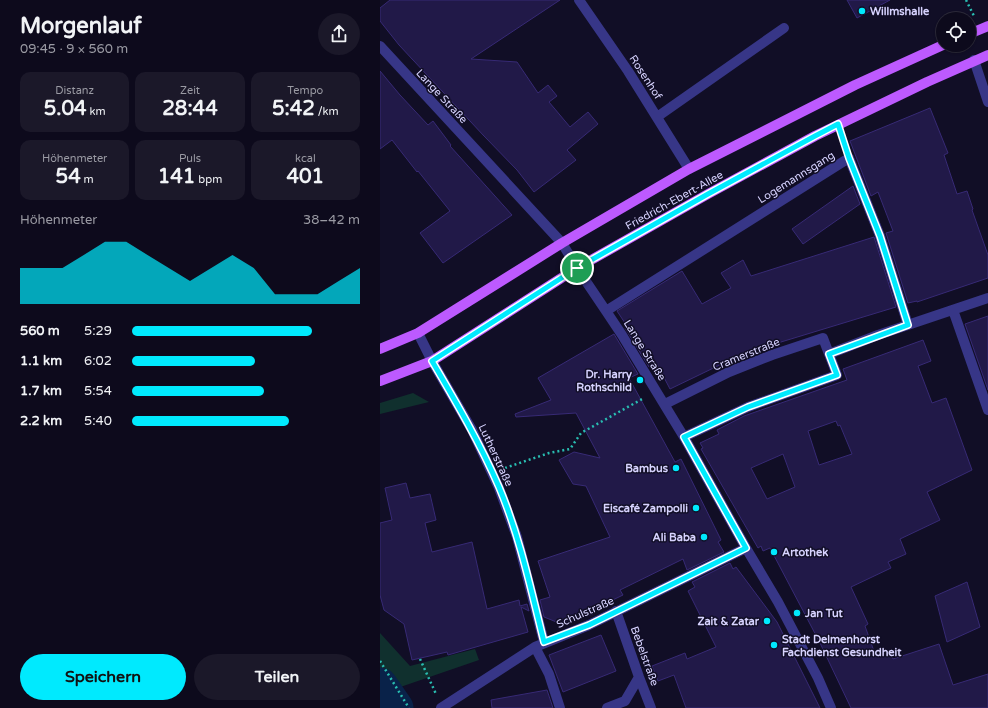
<!DOCTYPE html>
<html lang="de">
<head>
<meta charset="utf-8">
<style>
  :root { --surface:#0d0a1c; --page:#1b1829; --text:#f1f3f6; --muted:#9a9aa3; --line:#2d2b3b; --accent:#00eafe }
  body { margin:0; font-family:"Varela Round",sans-serif; background:var(--page); color:var(--text); height:100vh; display:flex; flex-direction:column; font-size:15px; white-space:nowrap }
  * { box-sizing:border-box; margin:0 }
  p { font-size:13px; color:var(--muted) }
  .icon { flex:none; width:22px; height:22px; fill:none; stroke:currentColor; stroke-width:2; stroke-linecap:round; stroke-linejoin:round }
  .map { position:relative; flex:1; overflow:hidden }
  .sheet { display:flex; flex-direction:column; background:var(--surface); width:380px }
  .sheet>* { flex:none }
  .buttons { position:absolute; left:556px; top:12px; display:grid; gap:8px }
  .buttons a { display:grid; place-items:center; width:40px; height:40px; border-radius:50%; background:var(--surface); box-shadow:0 1px 3px #0004,0 0 0 1px var(--line); font-size:20px }
  .pin { position:absolute; display:grid; place-items:center; width:34px; height:34px; color:#fff; margin:-17px; border:2px solid #fff; border-radius:50%; box-shadow:0 1px 4px #0007 }
  .round { display:grid; place-items:center; flex:none; width:42px; height:42px; border-radius:21px; background:var(--page) }
  .summary { display:flex; align-items:center; justify-content:space-between; height:68px; padding:0 20px }
  h1 { font-size:22px; font-weight:700; line-height:30px }
  .stats { display:grid; grid-template-columns:repeat(3,1fr); gap:6px; height:68px; padding:4px 20px }
  .stats div { display:grid; align-content:center; border-radius:10px; background:var(--page); text-align:center }
  .stats b { font-size:20px; font-weight:700 }
  .stats small { font-size:11px; font-weight:400 }
  .stats p { font-size:11px }
  .chart { height:112px; padding:8px 20px }
  .chart p { display:flex; justify-content:space-between }
  .chart svg { width:100%; height:72px; margin-top:4px; fill:var(--accent); opacity:.7 }
  .primary-button { display:flex; gap:8px; margin-top:auto; padding:8px 20px }
  .primary-button a { flex:1; height:46px; border-radius:24px; background:var(--accent); color:#111; font-size:16px; font-weight:700; line-height:46px; text-align:center }
  .primary-button a+a { background:var(--page); color:var(--text) }
  ul { padding:0 20px; list-style:none; font-size:13px }
  li { display:grid; grid-template-columns:64px 48px 1fr; align-items:center; height:30px }
  li i { height:10px; border-radius:5px; background:var(--accent) }
  main { display:flex; flex:1; min-height:0 }
  .map>svg:first-child { display:block }
</style>
</head>
<body>
<main>
<section class="sheet">
<div class="summary"><div><h1>Morgenlauf</h1><p>09:45 · 9 × 560 m</p></div><a class="round"><svg class="icon" aria-label="share" viewBox="0 0 24 24"><path d="M12 15V3M7 8l5-5 5 5M5 13v7h14v-7"/></svg></a></div>
<div class="stats">
<div><p>Distanz</p><b>5.04<small> km</small></b></div>
<div><p>Zeit</p><b>28:44</b></div>
<div><p>Tempo</p><b>5:42<small> /km</small></b></div>
</div>
<div class="stats">
<div><p>Höhenmeter</p><b>54<small> m</small></b></div>
<div><p>Puls</p><b>141<small> bpm</small></b></div>
<div><p>kcal</p><b>401</b></div>
</div>
<div class="chart"><p><span>Höhenmeter</span>38–42 m</p>
<svg viewBox="0 0 160 44" preserveAspectRatio="none"><path d="M0 44V22L10 22L20 22L30 14L40 6L50 6L60 14L70 22L80 30L90 22L100 14L110 22L120 38L130 38L140 38L150 30L160 22V44z"/></svg>
</div>
<ul>
<li><b>560 m</b>5:29<i style="width:79%"></i></li>
<li><b>1.1 km</b>6:02<i style="width:54%"></i></li>
<li><b>1.7 km</b>5:54<i style="width:58%"></i></li>
<li><b>2.2 km</b>5:40<i style="width:69%"></i></li>
</ul>
<div class="primary-button"><a>Speichern</a><a>Teilen</a></div>
</section>
<div class="map">
<svg width="608" height="708" viewBox="0 0 608 708">
  <rect width="100%" height="100%" fill="#110e26"/>
  <!-- green -->
  <path fill="#10302e" d="M33 393 49 402 0 414V403Z
    M0 633 30 666 95 649 99 660 0 694Z"/>
  <g fill="none" stroke-linecap="round" stroke-linejoin="round">
    <!-- river -->
    <path stroke="#092249" stroke-width="35" d="M0 685 16 708"/>
  </g>
  <!-- building -->
  <path fill="#211948" stroke="#372a75" fill-rule="evenodd" d="M10 0H180L91 59 137 62 158 93 168 85 177 96 169 102 190 127 208 112 218 124 187 150 196 160 154 192 137 170 104 136 19 45 0 21V8Z
    M467 0H510L477 18Z
    M0 71 20 95 48 125 53 121 71 145 70 146 132 215 63 263 40 233 70 211 38 171 37 172 12 140 0 149Z
    M550 108 568 153 564 155 577 194 587 191 593 209 592 210 608 255V278L537 302V301L528 303 506 233 513 231 498 192 491 196 470 141Z
    M473 186 480 204 423 244 412 229Z
    M494 237 516 307 378 349 377 347 290 389 277 364 269 367 245 328 247 326 237 311 302 271 322 304 351 288 341 273 363 260 371 276Z
    M608 316V390L585 324Z
    M234 334 258 374 249 378 295 462 301 459 341 540 338 542 344 552 307 570 303 559 240 590 243 595 212 610 213 614 179 623 164 617 160 600 170 597 158 561 230 537 206 486 193 484 179 460 194 452 220 458 196 413 136 417 135 414 171 400 158 378Z
    M543 340 551 361 538 366 552 403 566 398 592 470 547 492 560 520 520 539 526 554 508 562 511 568 471 587 488 624 485 626 496 657 511 653 513 659 559 644 573 685 608 674V708H471L440 643 390 548 383 551 381 546 378 548 321 449 323 448 320 443 339 434 337 430 364 416 444 388 467 380 463 369ZM456 421 458 426 460 425 472 454 439 465 428 431ZM403 454 415 487 387 499 371 468Z
    M26 483 30 498 50 494 56 520 45 523 52 552 92 542 107 609 139 600 140 606 147 604 149 611 141 607 148 632 68 655 67 652 32 660 24 624 4 610 0 595V523L12 520 5 488Z
    M350 563 353 569 356 567 397 622 440 708H306L294 675 278 681 272 666 305 653 307 659 336 647 308 591 315 587 312 582Z
    M587 582 600 627 567 642 555 596Z
    M221 635 236 671 183 692 169 655Z
    M167 690 173 708H112L111 700Z"/>
  <g fill="none" stroke-linecap="round" stroke-linejoin="round">
    <!-- path -->
    <path stroke="#29bdb1" stroke-width="2.5" stroke-dasharray="2 3" stroke-linecap="butt" d="M586 0 594 16
      M125 468 169 453 190 449 201 433 264 398
      M40 659 56 694
      M0 661 29 708"/>
    <!-- minor -->
    <path stroke="#373687" stroke-width="10" d="M199 0 248 71 309 169
      M0 46 182 243 197 268 226 311 242 335 304 437 366 548 398 602 438 678 451 708
      M594 60 608 102
      M277 117 404 28
      M573 310 608 410
      M226 311 469 158 500 236 528 325
      M38 333 52 361 92 430 119 488 137 537 164 642
      M449 354 498 335 608 298
      M285 404 349 372 392 355 443 338 457 375 368 407 304 437
      M236 611 259 677 271 708
      M155 647 169 674 180 708
      M61 708 155 647 209 625 366 548
      M227 708 245 701 259 677"/>
    <!-- major -->
    <path stroke="#bd5aff" stroke-width="10" d="M589 34 608 26
      M0 349 38 333 182 243 309 169 475 85 563 45
      M0 381 52 361 197 268 328 194 435 136 547 82 608 55"/>
  </g>
  <g fill="none" stroke-linecap="round" stroke-linejoin="round">
    <defs>
      <path id="route" d="M458 124 469 158 500 236 528 325 449 354 457 375 368 407 304 437 366 548 209 625 164 642C151 590 140 537 119 487 100 443 76 402 52 361L197 268 328 194 435 136Z"/>
    </defs>
    <!-- route casing -->
    <use href="#route" stroke="#fff" stroke-width="8"/>
    <!-- route -->
    <use href="#route" stroke="#00eafe" stroke-width="5"/>
  </g>
  <!-- markers -->
  <g fill="#00eafe" stroke="#110e26" stroke-width="1.5">
    <circle cx="482" cy="11" r="4"/>
    <circle cx="260" cy="380" r="4"/>
    <circle cx="296" cy="468" r="4"/>
    <circle cx="316" cy="508" r="4"/>
    <circle cx="324" cy="537" r="4"/>
    <circle cx="394" cy="552" r="4"/>
    <circle cx="417" cy="613" r="4"/>
    <circle cx="387" cy="621" r="4"/>
    <circle cx="394" cy="645" r="4"/>
  </g>
  <g text-anchor="middle" stroke-width="3" stroke-linejoin="round" paint-order="stroke">
    <!-- poi labels -->
    <g font-size="11" font-weight="bold" fill="#d7d3ff" stroke="#110e26" text-anchor="end">
      <text x="490" y="15" text-anchor="start">Willmshalle</text>
      <text x="252" y="378">Dr. Harry<tspan x="252" dy="13">Rothschild</tspan></text>
      <text x="288" y="472">Bambus</text>
      <text x="308" y="512">Eiscafé Zampolli</text>
      <text x="316" y="541">Ali Baba</text>
      <text x="402" y="556" text-anchor="start">Artothek</text>
      <text x="425" y="617" text-anchor="start">Jan Tut</text>
      <text x="379" y="625">Zait &amp; Zatar</text>
      <text x="402" y="643" text-anchor="start">Stadt Delmenhorst<tspan x="402" dy="13">Fachdienst Gesundheit</tspan></text>
    </g>
    <!-- street labels -->
    <g font-size="11" fill="#d7d3ff" stroke="#110e26">
      <text transform="translate(266 77) rotate(57)" y="4">Rosenhof</text>
      <text transform="translate(62 96) rotate(47)" y="4">Lange Straße</text>
      <text transform="translate(416 177) rotate(-32)" y="4">Logemannsgang</text>
      <text transform="translate(294 200) rotate(-29)" y="4">Friedrich-Ebert-Allee</text>
      <text transform="translate(265 350) rotate(58)" y="4">Lange Straße</text>
      <text transform="translate(366 354) rotate(-22)" y="4">Cramerstraße</text>
      <text transform="translate(116 455) rotate(65)" y="4">Lutherstraße</text>
      <text transform="translate(205 612) rotate(-24)" y="4">Schulstraße</text>
      <text transform="translate(265 656) rotate(70)" y="4">Bebelstraße</text>
    </g>
  </g>
</svg>
<div class="buttons">
<a><svg class="icon" aria-label="locate" viewBox="0 0 24 24"><circle cx="12" cy="12" r="6"/><path d="M12 2v4M12 18v4M2 12h4M18 12h4"/></svg></a>
</div>
<div class="pin" style="left:197px;top:268px;background:#1e9e55"><svg class="icon" aria-label="arrive" viewBox="0 0 24 24"><path d="M6 21V4h12l-3 4 3 4H6"/></svg></div>
</div>
</main>
</body>
</html>
